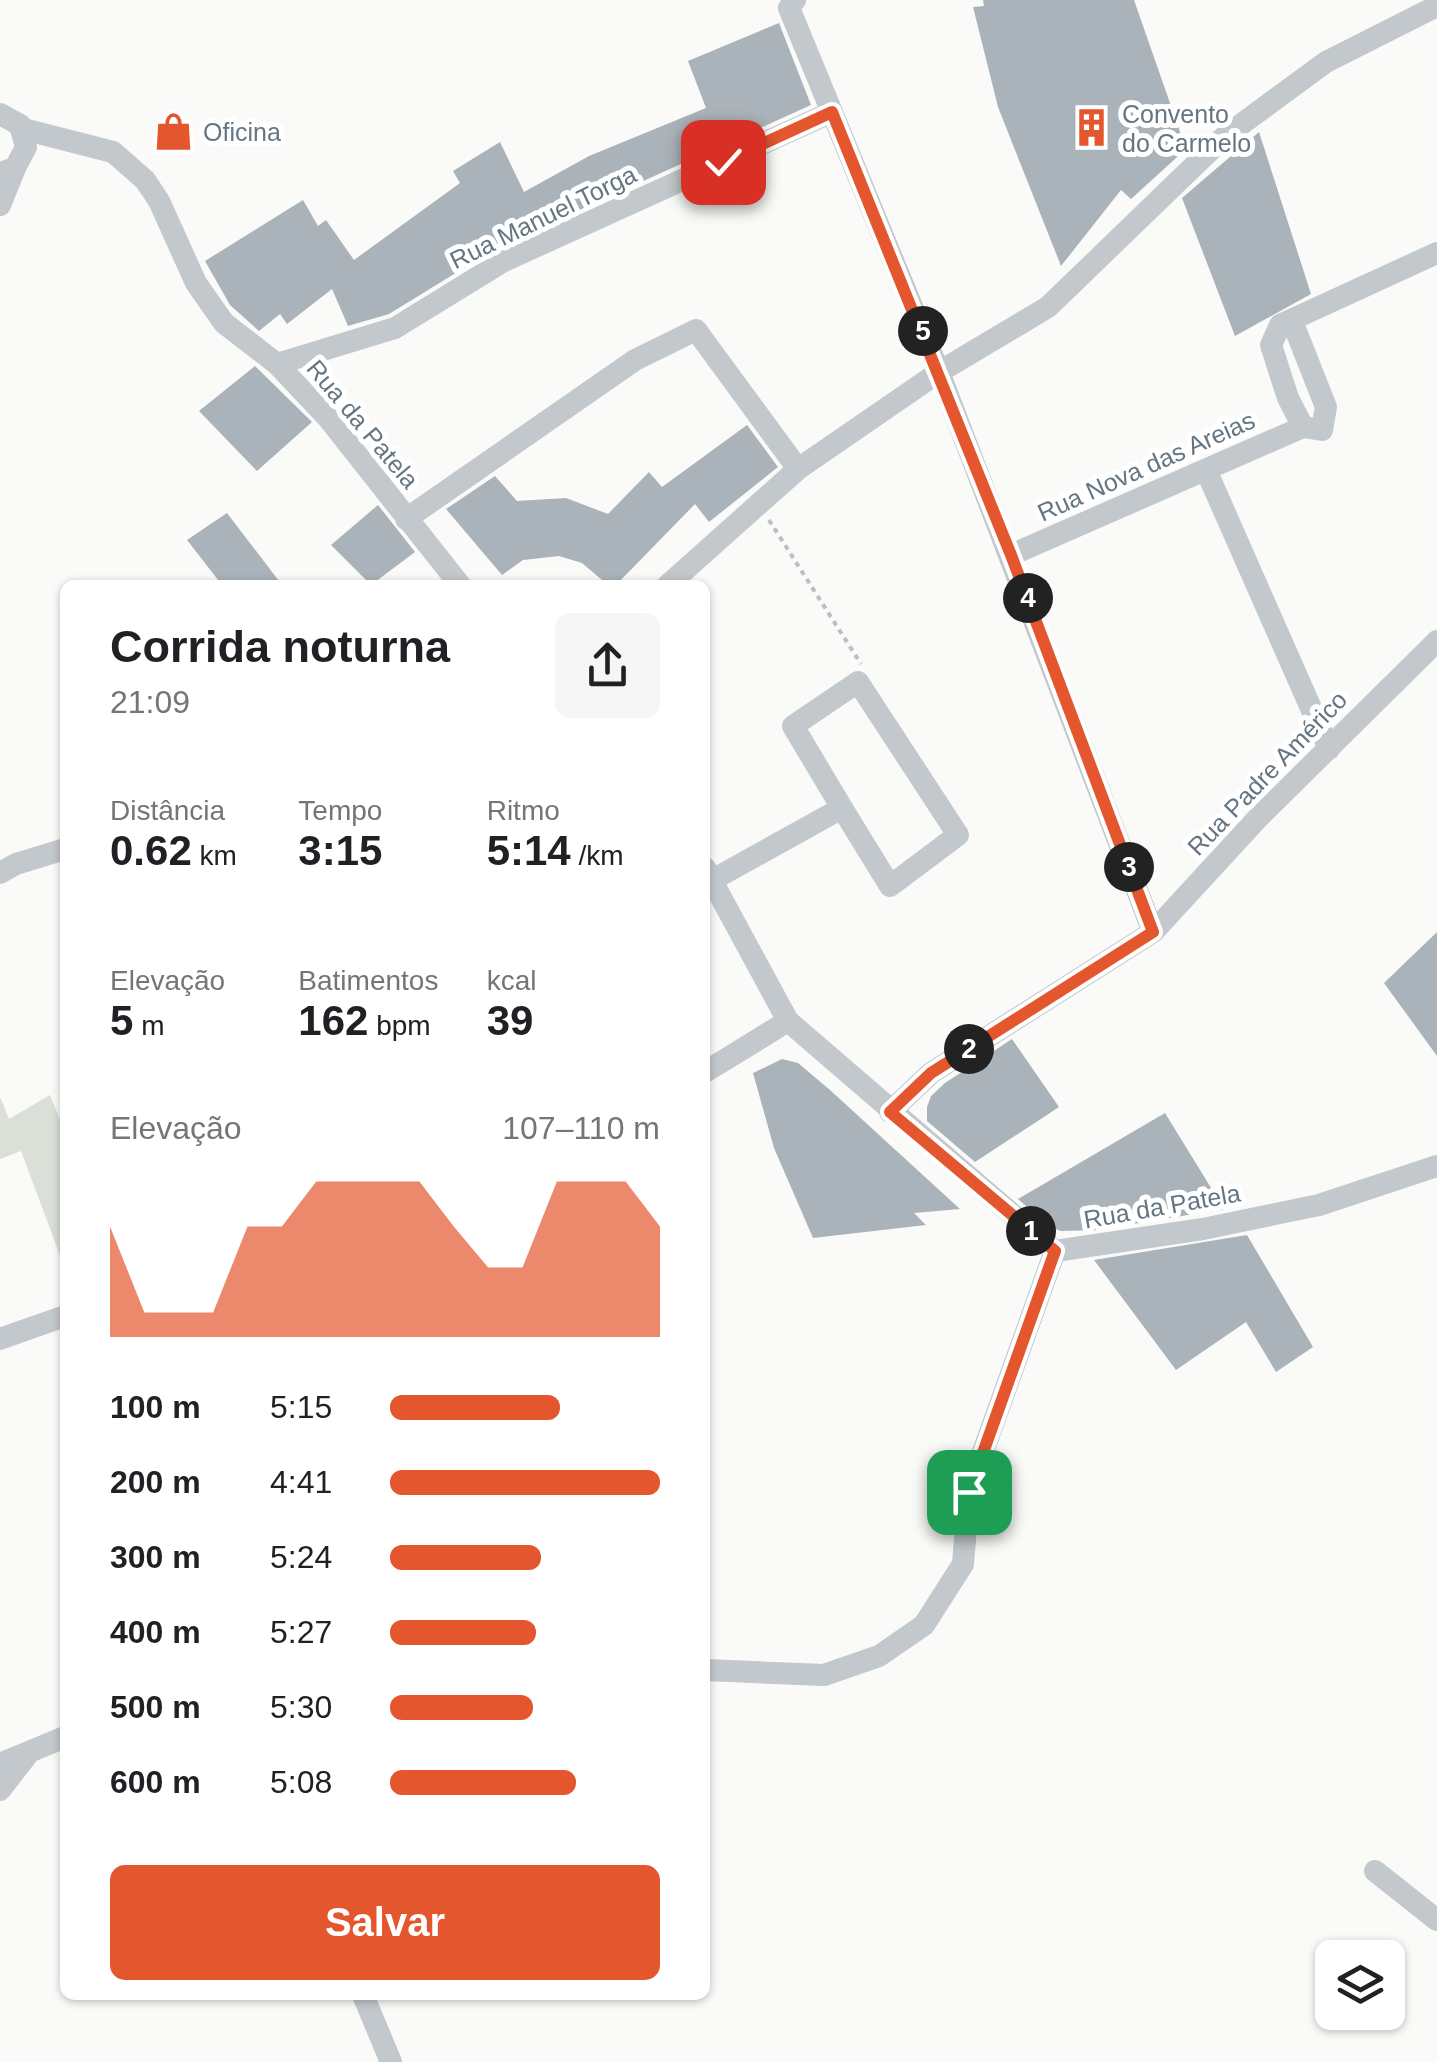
<!DOCTYPE html>
<html lang="pt">
<head>
<meta charset="utf-8">
<style>
  :root { --surface:#fff; --page:#f6f6f6; --text:#202124; --muted:#757577; --accent:#e4572e }
  body { margin:0; font-family:Arial,sans-serif; background:var(--page); color:var(--text); height:100vh; display:flex; flex-direction:column; font-size:38px; white-space:nowrap }
  * { box-sizing:border-box; margin:0 }
  p { font-size:32px; color:var(--muted) }
  .icon { flex:none; width:55px; height:55px; fill:none; stroke:currentColor; stroke-width:2; stroke-linecap:round; stroke-linejoin:round }
  .map { position:relative; flex:1; overflow:hidden }
  .details { position:absolute; left:60px; top:580px; width:650px; height:1420px; display:flex; flex-direction:column; background:var(--surface); border-radius:15px; box-shadow:0 2px 8px #0004 }
  .details>* { flex:none }
  .buttons { position:absolute; left:1315px; top:1940px; display:grid; gap:20px }
  .buttons a { display:grid; place-items:center; width:90px; height:90px; border-radius:15px; background:var(--surface); box-shadow:0 2px 8px #0004; font-size:50px }
  .pin { position:absolute; display:grid; place-items:center; width:85px; height:85px; color:#fff; margin:-42px; border-radius:20px; box-shadow:0 5px 15px #0006 }
  .km { position:absolute; width:50px; height:50px; margin:-25px; border-radius:50%; background:#222; color:#fff; font-size:28px; line-height:50px; text-align:center }
  .round { display:grid; place-items:center; flex:none; width:105px; height:105px; border-radius:15px; background:var(--page) }
  .head { display:flex; align-items:center; justify-content:space-between; height:170px; padding:0 50px }
  h1 { font-size:45px; font-weight:800; line-height:75px }
  .metrics { display:grid; grid-template-columns:repeat(3,1fr); gap:15px; height:170px; padding:10px 50px }
  .metrics div { display:grid; align-content:center }
  .metrics b { font-size:42px; font-weight:800 }
  .metrics small { font-size:28px; font-weight:400 }
  .metrics p { font-size:28px }
  .chart { height:280px; padding:20px 50px }
  .chart p { display:flex; justify-content:space-between }
  .chart svg { width:100%; height:180px; margin-top:10px; fill:var(--accent); opacity:.7 }
  .cta { display:flex; gap:20px; margin-top:auto; padding:20px 50px }
  .cta a { flex:1; height:115px; border-radius:15px; background:var(--accent); color:#fff; font-size:40px; font-weight:800; line-height:115px; text-align:center }
  ul { padding:0 50px; list-style:none; font-size:32px }
  li { display:grid; grid-template-columns:160px 120px 1fr; align-items:center; height:75px }
  li i { height:25px; border-radius:12px; background:var(--accent) }
  .map>svg:first-child { display:block }
</style>
</head>
<body>
<div class="map">
<svg width="1437" height="2062" viewBox="0 0 1437 2062">
  <rect width="100%" height="100%" fill="#fafaf8"/>
  <!-- green -->
  <path fill="#dadfd7" d="M50 1095 65 1132V1269L21 1151 0 1159V1097L9 1119Z"/>
  <!-- building -->
  <path fill="#aab3b9" d="M983 0H1134L1186 149 1131 199 1121 190 1061 266 998 107 973 7 984 6Z
    M779 23 811 105 498 247 389 314 348 326 332 289 287 324 280 314 259 331 230 305 205 261 303 200 318 226 326 220 354 260 460 183 453 171 500 142 524 192 589 156 706 108 688 61Z
    M1259 132 1311 294 1235 336 1182 198Z
    M255 366 312 422 257 471 199 411Z
    M747 425 778 467 709 522 695 504 616 585H608L582 563 559 556 523 560 502 575 446 509 495 476 517 501 566 498 608 514 649 472 662 487Z
    M378 505 415 552 371 585 331 545Z
    M227 513 282 585H222L187 540Z
    M1437 932V1056L1384 983Z
    M1012 1039 1059 1107 975 1162 927 1121V1107L931 1096 945 1083Z
    M782 1059 798 1063 830 1090 960 1209 914 1213 926 1225 813 1238 774 1148 753 1073Z
    M1165 1113 1224 1209 1097 1230 1061 1231 1050 1227 1018 1199Z
    M1247 1235 1313 1347 1276 1372 1246 1322 1176 1370 1094 1260Z"/>
  <g fill="none" stroke-linecap="round" stroke-linejoin="round">
    <!-- path -->
    <path stroke="#bbbfc2" stroke-width="4" stroke-dasharray="5 5" stroke-linecap="butt" d="M769 520 861 664"/>
    <!-- minor -->
    <path stroke="#c3c8cc" stroke-width="22" d="M795 0 789 8 939 372 1153 932
      M0 114 20 125 26 147 15 168 0 173
      M23 129 113 152 145 180 159 201 196 283 224 323 277 364 328 418 460 585
      M0 205 15 168
      M1292 321 1326 407 1322 430 1303 427
      M277 364 395 328 504 261 832 112
      M1206 470 1329 749
      M406 519 635 360 696 330 798 469
      M1011 555 1303 427 1288 398 1271 345 1280 325 1437 253
      M668 585 798 469 939 372 1048 307 1224 137 1326 62 1437 6
      M705 868 788 1021 1055 1251 1203 1229 1319 1205 1437 1166
      M0 873 16 864 65 849
      M705 884 842 808 890 886 958 835 858 682 793 726 842 808
      M705 1072 788 1021
      M890 1112 931 1073 1153 932 1257 819 1437 641
      M0 1339 65 1316
      M705 1670 824 1675 879 1656 924 1625 963 1564 969 1491 1055 1251
      M0 1764 65 1737
      M0 1790 28 1754
      M1375 1871 1437 1920
      M363 1995 391 2062"/>
  </g>
  <g fill="none" stroke-linecap="round" stroke-linejoin="round">
    <defs>
      <path id="route" d="M723 162 832 112 1011 555 1153 932 931 1073 890 1112 1055 1251 969 1492"/>
    </defs>
    <!-- route casing -->
    <use href="#route" stroke="#fff" stroke-width="20"/>
    <!-- route -->
    <use href="#route" stroke="#e4572e" stroke-width="12"/>
  </g>
  <!-- icons -->
  <defs>
    <symbol id="building-bare" viewBox="-9 -9 18 18"><path d="M-4-6H4V6H1V3H-1V6H-4ZM-2.5-4.3h1.7v1.8h-1.7ZM.8-4.3h1.7v1.8H.8ZM-2.5-1h1.7V.8h-1.7ZM.8-1h1.7V.8H.8Z" fill="#e4572e" stroke="#fff" stroke-width="2.5" paint-order="stroke"/></symbol>
    <symbol id="shop-bare" viewBox="-9 -9 18 18"><path d="M-5-2.5h2.3a2.7 3.5 0 0 1 5.4 0H5L5.5 6h-11ZM-1.5-2.5h3a1.5 2.3 0 0 0-3 0Z" fill="#e4572e" stroke="#fff" stroke-width="2.5" paint-order="stroke"/></symbol>
  </defs>
  <g fill-rule="evenodd">
    <use href="#building-bare" x="1064" y="100" width="55" height="55"/>
    <use href="#shop-bare" x="146" y="104" width="55" height="55"/>
  </g>
  <g text-anchor="middle" stroke-width="10" stroke-linejoin="round" paint-order="stroke">
    <!-- poi labels -->
    <g font-size="25" fill="#657683" stroke="#fff" text-anchor="start">
      <text x="1122" y="123">Convento<tspan x="1122" dy="29">do Carmelo</tspan></text>
      <text x="203" y="141">Oficina</text>
    </g>
    <!-- street labels -->
    <g font-size="25" fill="#657683" stroke="#fff">
      <text transform="translate(543 217) rotate(-26)" y="9">Rua Manuel Torga</text>
      <text transform="translate(363 424) rotate(50)" y="9">Rua da Patela</text>
      <text transform="translate(1146 466) rotate(-24)" y="9">Rua Nova das Areias</text>
      <text transform="translate(1267 773) rotate(-46)" y="9">Rua Padre Américo</text>
      <text transform="translate(1162 1206) rotate(-10)" y="9">Rua da Patela</text>
    </g>
  </g>
</svg>
<div class="buttons">
<a><svg class="icon" aria-label="layers" viewBox="0 0 24 24"><path d="M12 4l9 5-9 5-9-5zM3 14l9 5 9-5"/></svg></a>
</div>
<div class="pin" style="left:969px;top:1492px;background:#1e9e55"><svg class="icon" aria-label="arrive" viewBox="0 0 24 24"><path d="M6 21V4h12l-3 4 3 4H6"/></svg></div>
<div class="pin" style="left:723px;top:162px;background:#d93025"><svg class="icon" aria-label="check" viewBox="0 0 24 24"><path d="M5 12l5 5 9-10"/></svg></div>
<b class="km" style="left:1031px;top:1231px">1</b>
<b class="km" style="left:969px;top:1049px">2</b>
<b class="km" style="left:1129px;top:867px">3</b>
<b class="km" style="left:1028px;top:598px">4</b>
<b class="km" style="left:923px;top:331px">5</b>
<section class="details">
<div class="head"><div><h1>Corrida noturna</h1><p>21:09</p></div><a class="round"><svg class="icon" aria-label="share" viewBox="0 0 24 24"><path d="M12 15V3M7 8l5-5 5 5M5 13v7h14v-7"/></svg></a></div>
<div class="metrics">
<div><p>Distância</p><b>0.62<small> km</small></b></div>
<div><p>Tempo</p><b>3:15</b></div>
<div><p>Ritmo</p><b>5:14<small> /km</small></b></div>
</div>
<div class="metrics">
<div><p>Elevação</p><b>5<small> m</small></b></div>
<div><p>Batimentos</p><b>162<small> bpm</small></b></div>
<div><p>kcal</p><b>39</b></div>
</div>
<div class="chart"><p><span>Elevação</span>107–110 m</p>
<svg viewBox="0 0 160 44" preserveAspectRatio="none"><path d="M0 44V17L10 38L20 38L30 38L40 17L50 17L60 6L70 6L80 6L90 6L100 17L110 27L120 27L130 6L140 6L150 6L160 17V44z"/></svg>
</div>
<ul>
<li><b>100 m</b>5:15<i style="width:63%"></i></li>
<li><b>200 m</b>4:41<i style="width:100%"></i></li>
<li><b>300 m</b>5:24<i style="width:56%"></i></li>
<li><b>400 m</b>5:27<i style="width:54%"></i></li>
<li><b>500 m</b>5:30<i style="width:53%"></i></li>
<li><b>600 m</b>5:08<i style="width:69%"></i></li>
</ul>
<div class="cta"><a>Salvar</a></div>
</section>
</div>
</body>
</html>
